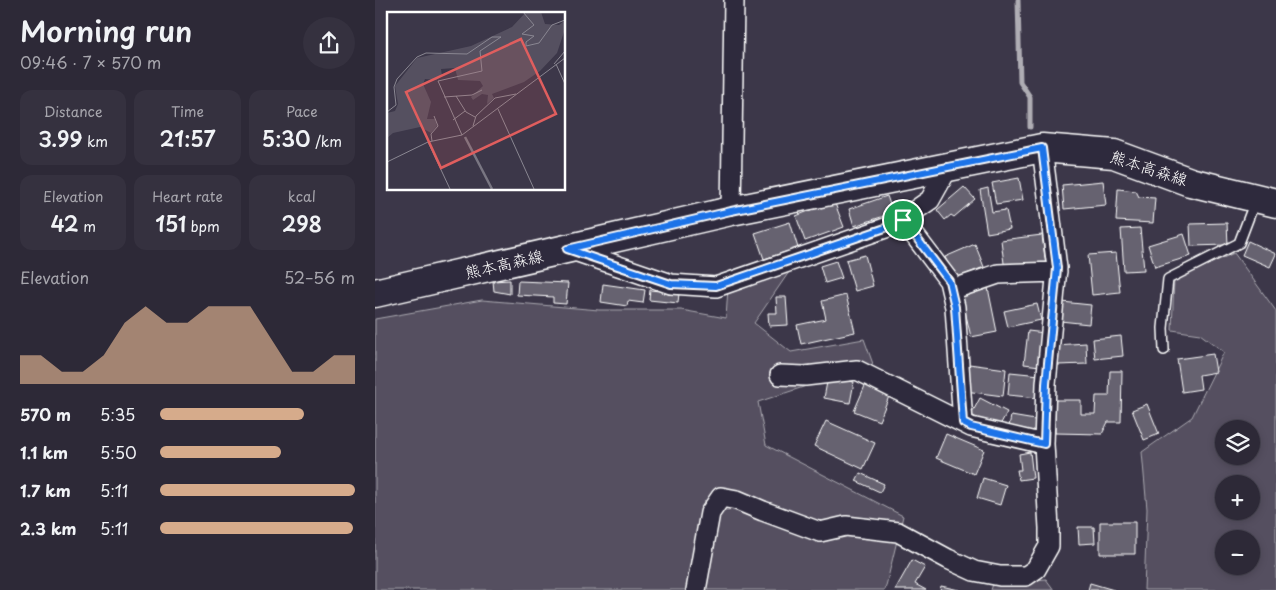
<!DOCTYPE html>
<html lang="en">
<head>
<meta charset="utf-8">
<style>
  :root { --surface:#2d2937; --page:#35313f; --text:#f1f3f6; --muted:#a7a6ad; --line:#484552; --accent:#d6ab8b }
  body { margin:0; font-family:"Playpen Sans","Klee One",sans-serif; background:var(--page); color:var(--text); height:100vh; display:flex; flex-direction:column; font-size:19px; white-space:nowrap }
  * { box-sizing:border-box; margin:0 }
  p { font-size:16px; color:var(--muted) }
  .icon { flex:none; width:28px; height:28px; fill:none; stroke:currentColor; stroke-width:2; stroke-linecap:round; stroke-linejoin:round }
  .map { position:relative; flex:1; overflow:hidden }
  .sheet { display:flex; flex-direction:column; background:var(--surface); width:375px }
  .sheet>* { flex:none }
  .tools { position:absolute; left:840px; top:420px; display:grid; gap:10px }
  .tools a { display:grid; place-items:center; width:45px; height:45px; border-radius:50%; background:var(--surface); box-shadow:0 2px 8px #0003,0 0 0 1px var(--line); font-size:25px }
  .pin { position:absolute; display:grid; place-items:center; width:42px; height:42px; color:#fff; margin:-21px; border:2px solid #fff; border-radius:50%; box-shadow:0 1px 5px #0007 }
  .round { display:grid; place-items:center; flex:none; width:52px; height:52px; border-radius:26px; background:var(--page) }
  .overview { display:flex; align-items:center; justify-content:space-between; height:85px; padding:0 20px }
  h1 { font-size:28px; font-weight:600; line-height:38px }
  .figures { display:grid; grid-template-columns:repeat(3,1fr); gap:8px; height:85px; padding:5px 20px }
  .figures div { display:grid; align-content:center; border-radius:12px; background:var(--page); text-align:center }
  .figures b { font-size:21px; font-weight:600 }
  .figures small { font-size:14px; font-weight:400 }
  .figures p { font-size:14px }
  .chart { height:140px; padding:10px 20px }
  .chart p { display:flex; justify-content:space-between }
  .chart svg { width:100%; height:90px; margin-top:5px; fill:var(--accent); opacity:.7 }
  ul { padding:0 20px; list-style:none; font-size:16px }
  li { display:grid; grid-template-columns:80px 60px 1fr; align-items:center; height:38px }
  li i { height:12px; border-radius:6px; background:var(--accent) }
  main { display:flex; flex:1; min-height:0 }
  .map>svg:first-child { display:block }
</style>
</head>
<body>
<main>
<section class="sheet">
<div class="overview"><div><h1>Morning run</h1><p>09:46 · 7 × 570 m</p></div><a class="round"><svg class="icon" aria-label="share" viewBox="0 0 24 24"><path d="M12 15V3M7 8l5-5 5 5M5 13v7h14v-7"/></svg></a></div>
<div class="figures">
<div><p>Distance</p><b>3.99<small> km</small></b></div>
<div><p>Time</p><b>21:57</b></div>
<div><p>Pace</p><b>5:30<small> /km</small></b></div>
</div>
<div class="figures">
<div><p>Elevation</p><b>42<small> m</small></b></div>
<div><p>Heart rate</p><b>151<small> bpm</small></b></div>
<div><p>kcal</p><b>298</b></div>
</div>
<div class="chart"><p><span>Elevation</span>52–56 m</p>
<svg viewBox="0 0 160 44" preserveAspectRatio="none"><path d="M0 44V30L10 30L20 38L30 38L40 30L50 14L60 6L70 14L80 14L90 6L100 6L110 6L120 22L130 38L140 38L150 30L160 30V44z"/></svg>
</div>
<ul>
<li><b>570 m</b>5:35<i style="width:74%"></i></li>
<li><b>1.1 km</b>5:50<i style="width:62%"></i></li>
<li><b>1.7 km</b>5:11<i style="width:100%"></i></li>
<li><b>2.3 km</b>5:11<i style="width:99%"></i></li>
</ul>
</section>
<div class="map">
<svg width="901" height="590" viewBox="0 0 901 590">
  <rect width="100%" height="100%" fill="#3c3749"/>
  <filter id="ink" filterUnits="userSpaceOnUse"><feTurbulence type="fractalNoise" baseFrequency=".02" numOctaves="2"/><feDisplacementMap in="SourceGraphic" scale="10" xChannelSelector="R" yChannelSelector="G"/><feConvolveMatrix kernelMatrix="1 2 1 2 8 2 1 2 1" color-interpolation-filters="sRGB"/></filter>
  <g filter="url(#ink)">
    <!-- green -->
    <path fill="#555060" stroke="#aaa8b0" fill-rule="evenodd" d="M859 253 901 311V590H769L772 509 767 452 817 417 849 352 825 334 797 330 799 280ZM849 429H876V456H849ZM849 484H876V511H849ZM849 539H876V566H849Z
      M414 272 379 323 416 352 489 339 498 364 383 402 391 445 528 516 510 590H0V319L107 300 224 310H306L351 318 353 288Z
      M671 579 679 590H616L618 584Z"/>
    <g fill="none" stroke-linecap="round" stroke-linejoin="round">
      <!-- stream -->
      <path stroke="#afadb4" stroke-width="5" d="M643 0 645 82 655 97V127"/>
    </g>
    <!-- building -->
    <path fill="#666270" stroke="#fff" d="M644 178 648 200 621 204 617 183Z
      M728 181 731 205 689 209 687 185Z
      M589 187 600 199 579 217 576 215 570 220 562 210Z
      M613 188 617 212 631 210 635 229 612 233 605 190Z
      M743 189 761 191 764 197 780 198 778 223 741 221Z
      M512 196 518 213 479 226 474 209Z
      M459 201 469 227 430 241 421 216Z
      M415 222 423 248 389 259 380 233Z
      M852 223 853 245 816 246 815 224Z
      M765 228 769 270 749 271 746 229Z
      M809 234 816 256 780 267 773 245Z
      M667 235 671 266 630 271 626 240Z
      M873 241 901 254 895 267 867 255Z
      M600 244 609 267 579 279 570 257Z
      M741 253 745 292 717 295 713 255Z
      M490 255 498 286 480 291 471 260Z
      M461 261 467 278 450 283 445 266Z
      M135 280V294L119 291 118 281Z
      M143 281 193 283 191 304 178 303V297L142 295Z
      M612 283 622 332 596 337 585 289Z
      M228 284 270 290 268 303 253 301 252 306 226 302Z
      M275 290 304 293 303 303 274 300Z
      M471 295 480 332 426 344 422 325 451 319 447 301Z
      M401 297H411L413 325 394 326 393 313H402Z
      M687 302 716 305 714 324 685 321Z
      M662 304 666 320 633 327 629 311Z
      M653 331 670 333 665 366 649 364Z
      M746 336 748 356 720 359 718 339Z
      M711 343 712 364 682 365 681 345Z
      M838 354 841 372 824 375 826 389 807 392 802 359Z
      M594 364 631 369 628 396 590 391Z
      M735 371H747L746 422H733L727 434 680 433V400H706V414H720L721 396H734Z
      M635 372 665 375 663 398 633 395Z
      M453 377 479 382 475 403 449 398Z
      M493 379 517 389 504 421 479 411Z
      M605 398 632 412 623 429 596 415Z
      M772 404 784 434 769 440 757 410Z
      M636 416 666 421 663 437 633 432Z
      M451 421 500 443 488 469 439 446Z
      M571 434 609 450 599 474 561 458Z
      M655 452 658 478 644 480 642 470H646L644 454Z
      M485 473 509 484 505 492 481 481Z
      M608 478 631 485 625 505 602 498Z
      M725 522H760V554H725Z
      M703 527H719L720 543 704 544Z
      M537 560 550 567 540 584 551 590H520Z
      M715 583 739 590H713Z
      M566 586 584 590H565Z"/>
    <g fill="none" stroke-linecap="round" stroke-linejoin="round">
      <defs>
        <path id="service" d="M789 350 788 328 793 279 864 243 880 201"/>
        <path id="minor" d="M356 211 359 0
          M528 220 574 281 580 307 588 423
          M194 249 296 284 341 287 519 225 555 200 574 166
          M576 290 623 274 682 272
          M405 375 430 376 482 370 596 427 669 444
          M321 590 335 513 346 497 362 500 388 511 445 532 471 526 523 532 573 559 599 571 625 576H651L661 569 674 546V528L669 444 671 384 682 268 667 148"/>
        <path id="primary" d="M0 293 356 211 667 148 739 154 815 182 901 203"/>
      </defs>
      <!-- service casing -->
      <use href="#service" stroke="#fff" stroke-width="12"/>
      <!-- minor casing -->
      <use href="#minor" stroke="#fff" stroke-width="22"/>
      <!-- primary casing -->
      <use href="#primary" stroke="#fff" stroke-width="31"/>
      <!-- service -->
      <use href="#service" stroke="#2f2a3d" stroke-width="9"/>
      <!-- minor -->
      <use href="#minor" stroke="#2f2a3d" stroke-width="19"/>
      <!-- primary -->
      <use href="#primary" stroke="#2f2a3d" stroke-width="28"/>
    </g>
  </g>
  <g fill="none" stroke-linecap="round" stroke-linejoin="round" filter="url(#ink)">
    <defs>
      <path id="route" d="M667 148 682 268 671 384 669 444 596 427 588 423 580 307 574 281 528 220 519 225 341 286 296 284 192 249 356 211Z"/>
    </defs>
    <!-- route casing -->
    <use href="#route" stroke="#fff" stroke-width="10"/>
    <!-- route -->
    <use href="#route" stroke="#1a73e8" stroke-width="6"/>
  </g>
  <g text-anchor="middle" stroke-width="4" stroke-linejoin="round" paint-order="stroke">
    <!-- street labels -->
    <g font-size="16" fill="#fff" stroke="#2f2a3d">
      <text transform="translate(774 168) rotate(18)" y="6">熊本高森線</text>
      <text transform="translate(129 264) rotate(-13)" y="6">熊本高森線</text>
    </g>
  </g>
  <!-- overview -->
  <g transform="translate(12 12)">
    <rect width="178" height="178" fill="#3c3749"/>
    <path d="M139 0H154L158 12 172 13 177 9V20L170 41 153 59 137 70 105 82 107 86 100 92 101 83 95 82 86 88 84 85 96 74 93 69 71 68 68 56 54 57 55 64 49 68 38 67 36 72 44 90 40 107H48L50 114 44 121 33 115 6 121 0 126V101L8 99 11 92 8 74 30 46 84 34 125 15Z" fill="#555060"/>
    <path fill="none" stroke="#797682" stroke-width="2.5" d="M78 125 105 177"/>
    <path fill="none" stroke="#8a8792" stroke-width="1" d="M136 0 147 13 135 22 147 24 139 30V34L152 31 165 13 178 8M167 52 178 39M169 52 178 72M69 84 79 100 88 105M57 85 85 83 95 78M111 97 147 177M0 100 9 93 7 75 10 67 30 45 39 41 80 42 105 25H114L93 39 95 59 51 69 75 123M66 108 78 99M86 114 89 104 108 86 129 82M45 129 44 122 51 114 47 104M41 130 63 177M0 150 41 130 75 123 178 46"/>
    <path fill="#e05e5e" fill-opacity="0.15" stroke="#e05e5e" stroke-width="2.5" d="M134 27 169 102 54 156 19 80Z"/>
    <rect width="178" height="178" fill="none" stroke="#fff" stroke-width="2.5"/>
  </g>
</svg>
<div class="tools">
<a><svg class="icon" aria-label="layers" viewBox="0 0 24 24"><path d="M12 4l9 5-9 5-9-5zM3 14l9 5 9-5"/></svg></a>
<a>+</a>
<a>−</a>
</div>
<div class="pin" style="left:528px;top:220px;background:#1e9e55"><svg class="icon" aria-label="arrive" viewBox="0 0 24 24"><path d="M6 21V4h12l-3 4 3 4H6"/></svg></div>
</div>
</main>
</body>
</html>
